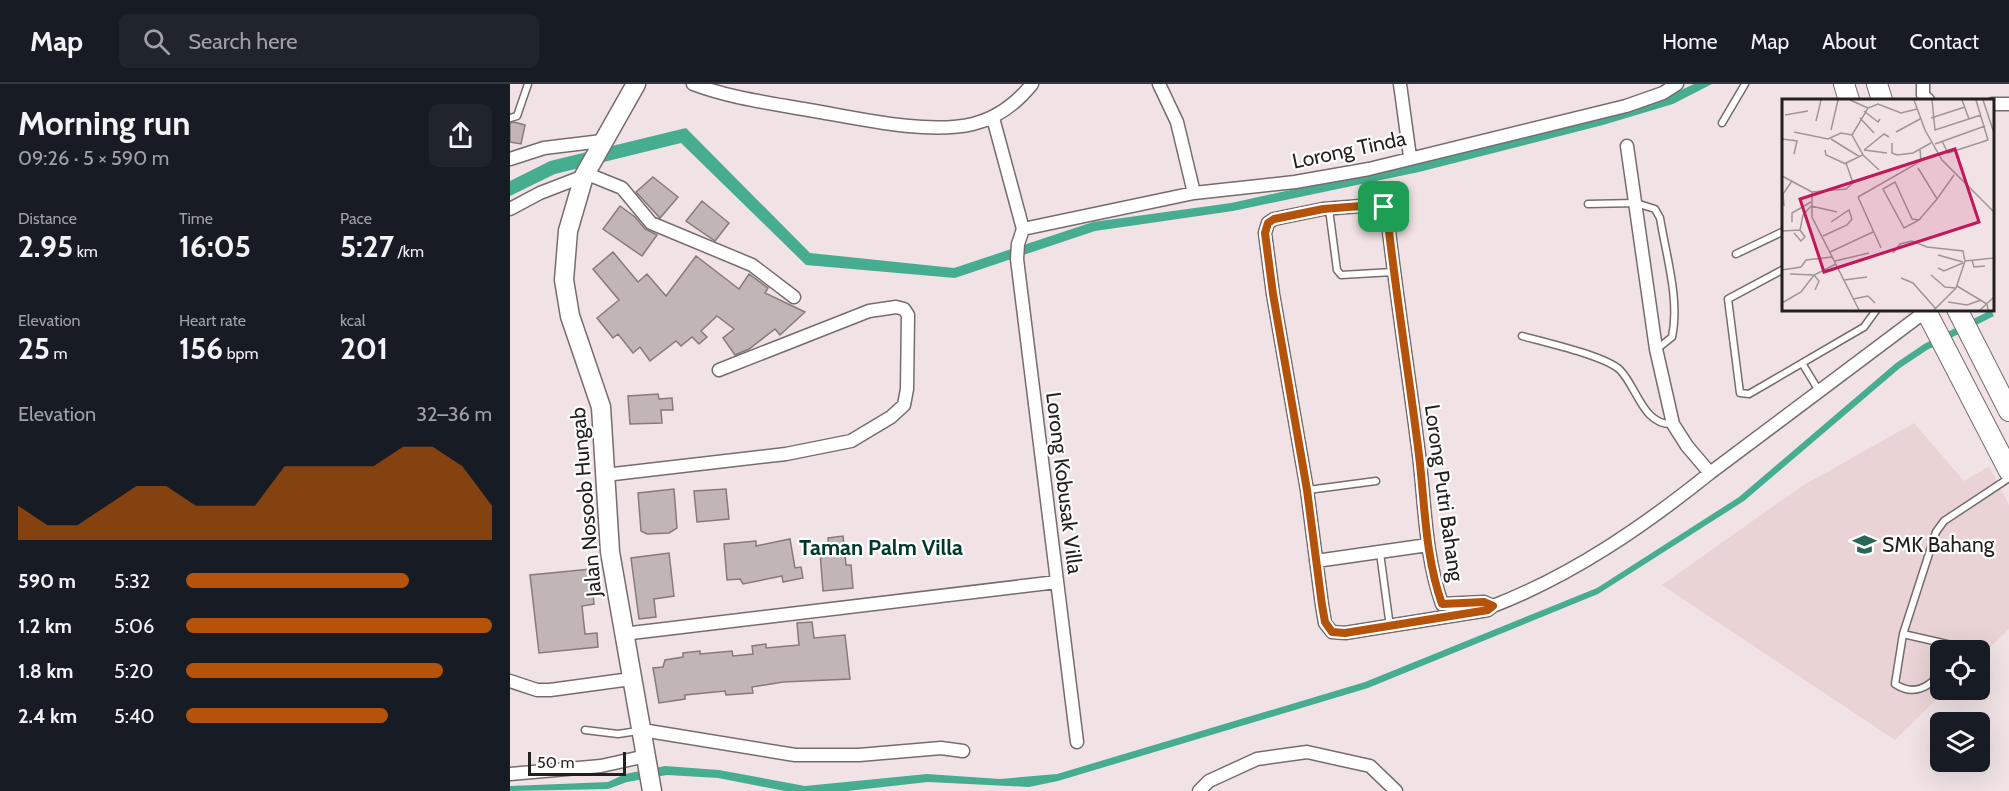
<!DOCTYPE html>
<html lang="en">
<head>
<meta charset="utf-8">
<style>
  :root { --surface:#171b24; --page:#20242c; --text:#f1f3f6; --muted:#9ea1a6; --line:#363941; --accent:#b45309 }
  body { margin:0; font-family:Cabin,sans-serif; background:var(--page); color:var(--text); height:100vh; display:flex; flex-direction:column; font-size:22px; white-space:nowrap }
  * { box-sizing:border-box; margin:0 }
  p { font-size:20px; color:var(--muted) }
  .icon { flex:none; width:33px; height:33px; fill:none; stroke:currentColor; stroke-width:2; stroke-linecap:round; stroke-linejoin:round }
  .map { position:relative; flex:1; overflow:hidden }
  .sheet { display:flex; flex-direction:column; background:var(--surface); width:510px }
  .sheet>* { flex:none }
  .controls { position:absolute; left:1420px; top:556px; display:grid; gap:12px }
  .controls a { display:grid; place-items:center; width:60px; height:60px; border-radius:9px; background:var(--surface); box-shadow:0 6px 24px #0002; font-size:30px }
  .scale { position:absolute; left:18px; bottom:15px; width:98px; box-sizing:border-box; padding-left:6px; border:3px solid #231f1f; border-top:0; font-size:16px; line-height:21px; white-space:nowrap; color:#231f1f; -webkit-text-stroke:4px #fff; paint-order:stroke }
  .pin { position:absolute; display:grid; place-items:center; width:51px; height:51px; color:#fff; margin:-26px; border-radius:12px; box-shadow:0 3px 9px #0006 }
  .round { display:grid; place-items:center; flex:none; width:63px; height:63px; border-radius:9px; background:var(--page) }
  .headline { display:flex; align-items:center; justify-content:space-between; height:102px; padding:0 18px }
  h1 { font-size:33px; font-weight:800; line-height:45px }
  .stats { display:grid; grid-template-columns:repeat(3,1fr); gap:9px; height:102px; padding:6px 18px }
  .stats div { display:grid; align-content:center }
  .stats b { font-size:30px; font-weight:800 }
  .stats small { font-size:16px; font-weight:400 }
  .stats p { font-size:16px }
  .chart { height:168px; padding:12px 18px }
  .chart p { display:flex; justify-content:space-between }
  .chart svg { width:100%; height:108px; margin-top:6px; fill:var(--accent); opacity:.7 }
  ul { padding:0 18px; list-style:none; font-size:20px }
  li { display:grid; grid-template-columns:96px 72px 1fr; align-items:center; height:45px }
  li i { height:15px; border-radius:8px; background:var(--accent) }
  header { display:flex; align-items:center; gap:36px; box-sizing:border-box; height:84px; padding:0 30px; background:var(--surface); border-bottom:2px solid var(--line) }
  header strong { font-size:28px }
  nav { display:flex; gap:33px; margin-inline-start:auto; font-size:21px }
  .search { width:420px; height:54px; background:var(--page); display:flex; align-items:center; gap:15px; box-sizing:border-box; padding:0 21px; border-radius:9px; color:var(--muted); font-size:22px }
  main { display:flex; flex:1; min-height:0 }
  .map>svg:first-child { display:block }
</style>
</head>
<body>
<header>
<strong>Map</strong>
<div class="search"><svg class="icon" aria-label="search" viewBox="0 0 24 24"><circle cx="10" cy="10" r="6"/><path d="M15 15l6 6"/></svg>Search here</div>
<nav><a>Home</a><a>Map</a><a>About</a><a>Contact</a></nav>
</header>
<main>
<section class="sheet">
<div class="headline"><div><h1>Morning run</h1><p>09:26 · 5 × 590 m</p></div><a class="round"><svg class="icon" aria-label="share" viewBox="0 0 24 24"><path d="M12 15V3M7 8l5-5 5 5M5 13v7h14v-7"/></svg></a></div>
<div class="stats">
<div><p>Distance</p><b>2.95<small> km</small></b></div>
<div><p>Time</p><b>16:05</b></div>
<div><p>Pace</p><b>5:27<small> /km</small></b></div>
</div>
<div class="stats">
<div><p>Elevation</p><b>25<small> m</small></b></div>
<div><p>Heart rate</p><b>156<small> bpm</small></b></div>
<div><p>kcal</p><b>201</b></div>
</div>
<div class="chart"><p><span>Elevation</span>32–36 m</p>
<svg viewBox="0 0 160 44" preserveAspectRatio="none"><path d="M0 44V30L10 38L20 38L30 30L40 22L50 22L60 30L70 30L80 30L90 14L100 14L110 14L120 14L130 6L140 6L150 14L160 30V44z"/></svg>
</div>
<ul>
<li><b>590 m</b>5:32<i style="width:73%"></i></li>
<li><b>1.2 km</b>5:06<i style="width:100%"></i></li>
<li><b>1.8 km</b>5:20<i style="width:84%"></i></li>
<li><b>2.4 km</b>5:40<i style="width:66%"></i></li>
</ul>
</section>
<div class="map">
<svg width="1499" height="707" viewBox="0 0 1499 707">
  <rect width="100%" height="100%" fill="#f1e3e5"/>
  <!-- built -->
  <path fill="#e9d3d5" d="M1404 339 1454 397 1479 382 1499 421V545L1470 573V567H1431V606H1436L1385 656 1152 501 1292 402Z"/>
  <!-- water -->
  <path fill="#47ad91" d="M1184 0H1202L1163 20 1093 41 909 88 723 127 585 147 445 194 296 181 171 59 45 90 0 112V97L40 77 176 44 300 169 444 184 583 138 721 119 907 78 1158 12Z
    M1481 226 1484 232 1417 266 1390 284 1234 417 1088 510 858 604 548 697 519 703 418 698 337 707H275L208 694 157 691 117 698 98 705 0 707V702L98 698 115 690 155 682 209 686 295 702 417 690 490 695 547 690 855 598 1087 504 1229 413 1386 279 1414 260Z"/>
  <!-- building -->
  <path fill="#c1b5b5" stroke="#867a7b" stroke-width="1.5" d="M4 38 15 41 11 60 0 58V39Z
    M143 93 168 113 150 134 126 108Z
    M192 117 219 139 205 157 176 137Z
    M110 122 125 133 135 145 147 151 132 172 93 145Z
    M103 168 128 198 137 190 156 212 186 172 229 205 239 190 258 204 255 209 295 228 270 251 265 245 239 265 225 271 213 254 224 245 207 232 191 247 197 253 189 260 182 253 171 262 166 257 140 277 130 263 123 269 108 250 103 254 87 234 109 216 83 185Z
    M148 310 149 315 162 314 163 326H151L152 339 120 340 118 312Z
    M164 405 167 444 159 449 137 450 131 447 128 409Z
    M216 405 219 435 187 438 184 407Z
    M333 452 336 481H341L343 504 313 507 310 468 319 467 318 454Z
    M280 455 285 484 291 483 293 494 273 498 272 492 233 500 230 495 217 496 214 460 246 457V462Z
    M159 469 164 512 144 515 146 533 129 535 121 474Z
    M81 485 84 520 72 522 75 550 87 549 88 563 29 569 20 491Z
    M302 538 304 554 335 551 340 595 273 598 242 603 243 609 216 611 215 607 175 611V615L149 619 143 584 153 583 155 576 173 573V569L190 567V570L222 567 223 572 243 570 242 562 256 560V564L289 561 287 539Z"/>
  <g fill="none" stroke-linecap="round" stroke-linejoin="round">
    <defs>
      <path id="service" d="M0 34 7 32 18 0
        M1212 39 1235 0
        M1078 120 1126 119 1145 125 1150 134C1156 171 1170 216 1162 253L1147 265
        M819 125 827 186 831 191 883 188
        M1226 170 1274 147
        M1274 185 1218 215 1230 309 1239 310 1354 243 1367 225
        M1012 252C1034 258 1096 272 1110 286 1127 303 1133 342 1163 340
        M1292 279 1309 307
        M798 406 866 397
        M870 469 880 543
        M1393 550 1437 560 1443 567
        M1431 588C1419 604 1403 612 1385 600L1393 550 1426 448 1434 437 1499 394
        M75 646 108 650 128 647"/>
      <path id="minor" d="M183 0C220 14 260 19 299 26 346 34 417 51 463 40 487 34 506 20 522 0
        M649 0 667 38 684 109
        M890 0 900 73
        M1413 0V11L1418 16
        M1482 20H1499
        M483 34 513 145
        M1117 62 1146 265 1163 340 1177 362 1200 389 1416 227
        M0 75 34 64 92 57
        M75 89 112 104 141 139 242 181 284 213
        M863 121 874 123 877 130C886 211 899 291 909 371 915 421 915 472 932 520L974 518 983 522 978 526 835 549 822 548 815 539 812 521 797 406 763 210 755 149 758 139 764 135 813 125Z
        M0 125 30 109 74 92
        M513 145 684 109 785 98 859 85 1116 22 1153 9 1167 0
        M513 145 508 160 507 175 567 658
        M95 391 276 370 341 357 381 333 394 321 397 305 398 231 394 225 386 223 359 227 209 286
        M806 477 918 461
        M983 522C1063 491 1134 442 1200 389
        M113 550 547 498
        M0 597 27 606H40L121 595
        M132 646 285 671H349L431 664 453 667
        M0 690 91 682 136 672
        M689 707 699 697 747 675 797 668 860 682 886 707"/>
      <path id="secondary" d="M126 0 74 92 58 147 54 196 60 232 91 323 100 468 142 707"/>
      <path id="primary" d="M1334 0 1339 16
        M1367 0 1372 16
        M1415 225 1499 387
        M1447 225 1499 327"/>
    </defs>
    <!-- service casing -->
    <use href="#service" stroke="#776c6d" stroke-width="9"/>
    <!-- minor casing -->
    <use href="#minor" stroke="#776c6d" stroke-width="15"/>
    <!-- secondary casing -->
    <use href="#secondary" stroke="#776c6d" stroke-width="21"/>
    <!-- primary casing -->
    <use href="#primary" stroke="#776c6d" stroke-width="22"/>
    <!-- service -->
    <use href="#service" stroke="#fff" stroke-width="6"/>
    <!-- minor -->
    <use href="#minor" stroke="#fff" stroke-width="12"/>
    <!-- secondary -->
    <use href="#secondary" stroke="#fff" stroke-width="18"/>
    <!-- primary -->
    <use href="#primary" stroke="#fff" stroke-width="20"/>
  </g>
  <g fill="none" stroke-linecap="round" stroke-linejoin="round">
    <defs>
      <path id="route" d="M864 121 874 123 877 130C886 211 899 291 909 371 915 421 915 472 932 520L974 518 983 522 978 526 835 549 822 548 815 538 812 521 797 406 763 210 755 149 758 139 764 135 813 125Z"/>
    </defs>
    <!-- route casing -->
    <use href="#route" stroke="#fff" stroke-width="12"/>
    <!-- route -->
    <use href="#route" stroke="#b45309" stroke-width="8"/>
  </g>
  <!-- icons -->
  <defs>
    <symbol id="school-bare" viewBox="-9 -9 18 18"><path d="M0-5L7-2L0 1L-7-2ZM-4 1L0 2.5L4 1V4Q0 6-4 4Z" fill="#266756" stroke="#fff" stroke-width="2.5" paint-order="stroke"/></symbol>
  </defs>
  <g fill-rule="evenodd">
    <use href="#school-bare" x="1338" y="444" width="33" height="33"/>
  </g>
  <g text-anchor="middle" stroke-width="4.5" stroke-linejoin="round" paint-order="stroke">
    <!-- street labels -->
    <g font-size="21" fill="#231f1f" stroke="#fff">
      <text transform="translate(839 66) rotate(-12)" y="7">Lorong Tinda</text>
      <text transform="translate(554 399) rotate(83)" y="7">Lorong Kobusak Villa</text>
      <text transform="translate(934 409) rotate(82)" y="7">Lorong Putri Bahang</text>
      <text transform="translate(76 418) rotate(-95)" y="7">Jalan Nosoob Hungab</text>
    </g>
    <!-- poi labels -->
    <g font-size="21" fill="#231f1f" stroke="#fff" text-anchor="start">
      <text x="1372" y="468">SMK Bahang</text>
    </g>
    <!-- neighbourhood labels -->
    <g font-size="22" font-weight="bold" fill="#00392c" stroke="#fff">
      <text x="371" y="471">Taman Palm Villa</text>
    </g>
  </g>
  <!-- overview -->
  <g transform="translate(1272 15)">
    <rect width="212" height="212" fill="#f1e3e5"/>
    <path fill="none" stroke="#9f9596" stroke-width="1.5" d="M68 1 86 9M132 1 143 31 160 61 212 113M150 1 153 31 199 16M180 1 187 20M201 1 212 34M82 12 96 23 98 20M3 16 26 12M78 19 92 34M149 19 183 8M34 22 39 1M49 31 56 1M12 33 46 40 59 34 70 36M114 33 138 20M0 40 15 42 12 55M49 40 78 58M160 42 166 54 206 41 194 1M110 44V54L115 56 131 54 149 44M153 45 203 27M43 51 44 56 64 65M82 51 102 35 107 38M82 51 105 54M81 56 97 71M136 69 155 100 172 76M0 77 30 93V118L77 211M113 83 130 120 137 121 122 129 101 90ZM30 93 64 90 71 84 64 64 81 56 70 36 86 9 96 5 119 14 135 10M76 98 134 65 139 61 138 51M76 98 99 149M2 107 1 95 10 82M29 107 55 113M137 121 155 100M10 123V114L29 103M0 132 18 131M12 134 19 142 23 138 18 131 21 116 29 107M41 137 65 126 70 120 67 111 49 123M48 153 91 133M111 154 118 145 130 142 145 148 181 152 183 162M156 156 181 163M190 161 192 168 203 167M53 162 87 154M156 169 162 172 181 164M0 171 19 168 24 161 50 158M8 175 32 176 37 182 33 191M149 176 163 188 173 189M119 179 131 184 154 210M62 181 85 178M175 187 205 205 206 211M71 200 86 197 93 204M166 203 185 206 199 201M0 204 19 193 32 176 54 165M152 211 174 189 183 162 212 159M198 211 212 198"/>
    <path fill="#c2185b" fill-opacity="0.15" stroke="#c2185b" stroke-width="3" d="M173 50 197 123 42 173 18 100Z"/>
    <rect width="212" height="212" fill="none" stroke="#231f1f" stroke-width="3"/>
  </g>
</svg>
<div class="controls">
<a><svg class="icon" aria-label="locate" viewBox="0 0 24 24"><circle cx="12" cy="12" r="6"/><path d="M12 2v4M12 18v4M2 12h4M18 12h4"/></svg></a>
<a><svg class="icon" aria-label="layers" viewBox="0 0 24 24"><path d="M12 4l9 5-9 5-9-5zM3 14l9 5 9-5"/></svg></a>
</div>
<div class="scale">50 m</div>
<div class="pin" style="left:874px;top:123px;background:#1e9e55"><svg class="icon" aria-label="arrive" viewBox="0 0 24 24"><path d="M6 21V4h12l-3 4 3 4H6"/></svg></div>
</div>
</main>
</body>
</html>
